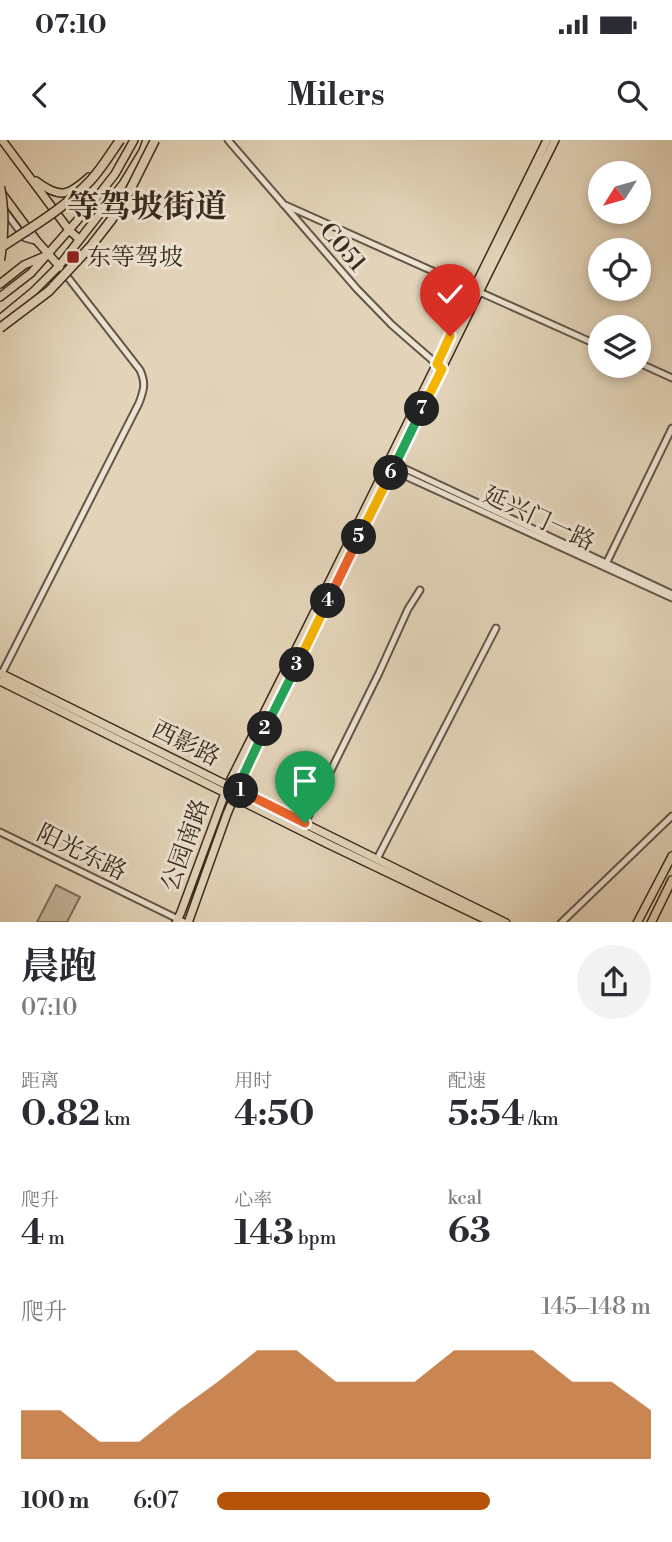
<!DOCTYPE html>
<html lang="zh">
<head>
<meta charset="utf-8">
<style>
  :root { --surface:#fff; --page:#f2f2f3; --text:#2b2b33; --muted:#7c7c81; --accent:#b45309 }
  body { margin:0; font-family:"Libre Bodoni","Noto Serif SC",serif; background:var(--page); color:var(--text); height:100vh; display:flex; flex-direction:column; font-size:26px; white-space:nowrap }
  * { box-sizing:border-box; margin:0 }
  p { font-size:23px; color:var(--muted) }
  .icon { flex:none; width:38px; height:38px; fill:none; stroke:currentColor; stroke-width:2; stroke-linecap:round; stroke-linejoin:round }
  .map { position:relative; height:782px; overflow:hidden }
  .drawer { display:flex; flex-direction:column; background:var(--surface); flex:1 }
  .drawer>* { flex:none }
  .needle { width:46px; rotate:233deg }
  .fabs { position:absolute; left:588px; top:21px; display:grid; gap:14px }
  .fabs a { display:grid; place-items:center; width:63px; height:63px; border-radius:50%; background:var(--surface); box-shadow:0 4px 10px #0003; font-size:35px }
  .pin { position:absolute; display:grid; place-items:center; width:60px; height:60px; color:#fff; margin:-72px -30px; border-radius:50% 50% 50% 0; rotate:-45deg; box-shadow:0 0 7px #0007 }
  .pin .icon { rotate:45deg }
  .km { position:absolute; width:35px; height:35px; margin:-18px; border-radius:50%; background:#222; color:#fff; font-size:19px; line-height:35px; text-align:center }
  .round { display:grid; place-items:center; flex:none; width:74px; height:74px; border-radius:37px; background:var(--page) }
  .headline { display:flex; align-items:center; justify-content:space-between; height:119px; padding:0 21px }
  h1 { font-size:38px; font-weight:700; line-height:52px }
  .figures { display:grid; grid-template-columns:repeat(3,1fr); gap:10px; height:119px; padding:7px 21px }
  .figures div { display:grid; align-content:center }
  .figures b { font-size:35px; font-weight:700 }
  .figures small { font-size:19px; font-weight:400 }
  .figures p { font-size:19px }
  .chart { height:196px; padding:14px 21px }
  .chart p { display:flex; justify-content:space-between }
  .chart svg { width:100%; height:126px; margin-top:7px; fill:var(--accent); opacity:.7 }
  ul { padding:0 21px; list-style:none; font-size:23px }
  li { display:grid; grid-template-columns:112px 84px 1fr; align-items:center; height:52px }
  li i { height:18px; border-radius:9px; background:var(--accent) }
  .status { display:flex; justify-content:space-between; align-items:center; height:49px; padding:0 35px; background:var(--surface); direction:ltr }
  .status svg { height:19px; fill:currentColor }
  header { display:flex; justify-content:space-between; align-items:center; height:91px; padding:0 21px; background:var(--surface); font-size:32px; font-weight:700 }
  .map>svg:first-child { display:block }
</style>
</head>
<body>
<div class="status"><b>07:10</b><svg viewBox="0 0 49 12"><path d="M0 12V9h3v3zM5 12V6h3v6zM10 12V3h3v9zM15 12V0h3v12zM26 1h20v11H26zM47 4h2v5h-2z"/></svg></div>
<header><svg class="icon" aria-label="back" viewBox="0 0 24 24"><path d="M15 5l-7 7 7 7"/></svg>Milers<svg class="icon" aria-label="search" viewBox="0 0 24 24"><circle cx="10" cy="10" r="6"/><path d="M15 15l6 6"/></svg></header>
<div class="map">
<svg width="672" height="783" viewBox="0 0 672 783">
  <rect width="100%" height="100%" fill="#e3d4b9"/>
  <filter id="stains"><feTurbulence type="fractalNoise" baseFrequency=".00286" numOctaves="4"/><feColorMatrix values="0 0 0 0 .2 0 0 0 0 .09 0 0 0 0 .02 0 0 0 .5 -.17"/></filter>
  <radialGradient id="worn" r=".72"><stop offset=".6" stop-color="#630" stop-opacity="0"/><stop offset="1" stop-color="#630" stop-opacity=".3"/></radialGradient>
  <!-- green -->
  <path fill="#c6b79f" stroke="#80715f" stroke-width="2" d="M56 745 80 757 67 782H37Z"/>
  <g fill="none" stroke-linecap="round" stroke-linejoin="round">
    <defs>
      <path id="minor" d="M228 0 357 149 392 185 439 226
        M283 64 600 206
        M4 70 25 98 36 101
        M639 223 672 238
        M395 324 672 454
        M392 330 672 458
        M606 424 672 288
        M2 533 139 263C144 250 146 243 140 230L59 126
        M305 683 379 533 408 469 420 450
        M0 692 186 783
        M377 719 496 488
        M561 783 672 676"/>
      <path id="major" d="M2 0 69 90 79 99
        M36 41C60 59 68 56 89 37
        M0 51 37 101 59 126
        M0 144 24 125 45 116
        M0 157 31 133 90 66 115 34 134 0
        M0 179 34 151 59 126 123 44 143 11 147 0
        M0 533 506 783
        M0 541 328 704 493 783
        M176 783 181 772 228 645 309 483 547 0
        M188 783 227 674 246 629 488 134 555 0
        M637 783 672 716
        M651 783 672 740"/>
    </defs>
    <!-- minor casing -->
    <use href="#minor" stroke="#645546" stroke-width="9"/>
    <!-- major casing -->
    <use href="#major" stroke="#3a2b1f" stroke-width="10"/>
    <!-- minor -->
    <use href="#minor" stroke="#ede3d2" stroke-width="5"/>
    <!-- major -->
    <use href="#major" stroke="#e3d4b9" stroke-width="7"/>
    <defs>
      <path id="highway-bridge" d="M0 47C5 71 4 96 0 120
        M0 108C32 87 65 68 91 40 102 28 111 13 120 0
        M0 188 49 151 91 106 112 79 130 50 155 0"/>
    </defs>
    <!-- highway-bridge casing -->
    <use href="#highway-bridge" stroke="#3a2b1f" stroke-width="11" stroke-linecap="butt"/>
    <!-- highway-bridge -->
    <use href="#highway-bridge" stroke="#e3d4b9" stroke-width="8"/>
  </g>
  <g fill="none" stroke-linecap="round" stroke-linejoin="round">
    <defs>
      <path id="split-1" d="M241 651 305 683"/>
      <path id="split-2" d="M241 651 237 649 265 589"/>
      <path id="split-3" d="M265 589 297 525"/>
      <path id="split-4" d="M297 525 328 461"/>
      <path id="split-5" d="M328 461 359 397"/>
      <path id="split-6" d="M359 397 391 333"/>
      <path id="split-7" d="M391 333 422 269"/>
      <path id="split-8" d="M422 269 442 229 437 224 450 196"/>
    </defs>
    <!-- split-1 casing -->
    <use href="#split-1" stroke="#fff" stroke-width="14"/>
    <!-- split-2 casing -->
    <use href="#split-2" stroke="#fff" stroke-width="14"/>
    <!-- split-3 casing -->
    <use href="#split-3" stroke="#fff" stroke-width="14"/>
    <!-- split-4 casing -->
    <use href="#split-4" stroke="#fff" stroke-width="14"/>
    <!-- split-5 casing -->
    <use href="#split-5" stroke="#fff" stroke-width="14"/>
    <!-- split-6 casing -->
    <use href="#split-6" stroke="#fff" stroke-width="14"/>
    <!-- split-7 casing -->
    <use href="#split-7" stroke="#fff" stroke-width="14"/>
    <!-- split-8 casing -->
    <use href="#split-8" stroke="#fff" stroke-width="14"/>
    <!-- split-1 -->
    <use href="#split-1" stroke="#f0652b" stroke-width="9"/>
    <!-- split-2 -->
    <use href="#split-2" stroke="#22a559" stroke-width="9"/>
    <!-- split-3 -->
    <use href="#split-3" stroke="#22a559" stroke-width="9"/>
    <!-- split-4 -->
    <use href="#split-4" stroke="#f5b400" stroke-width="9"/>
    <!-- split-5 -->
    <use href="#split-5" stroke="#f0652b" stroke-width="9"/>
    <!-- split-6 -->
    <use href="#split-6" stroke="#f5b400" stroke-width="9"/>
    <!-- split-7 -->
    <use href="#split-7" stroke="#22a559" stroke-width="9"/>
    <!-- split-8 -->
    <use href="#split-8" stroke="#f5b400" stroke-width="9"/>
  </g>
  <!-- markers -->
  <rect fill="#8f2418" stroke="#ede3d2" stroke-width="2.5" x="66" y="110" width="14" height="14" rx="3.5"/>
  <g text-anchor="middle" stroke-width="6" stroke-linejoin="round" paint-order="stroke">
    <!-- street labels -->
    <g font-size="24" fill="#3a2b1f" stroke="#ede3d2">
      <text transform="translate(343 107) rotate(49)" y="8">C051</text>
      <text transform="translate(539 378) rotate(25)" y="8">延兴门一路</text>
      <text transform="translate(186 603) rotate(26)" y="8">西影路</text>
      <text transform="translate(185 705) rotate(-70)" y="8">公园南路</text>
      <text transform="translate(82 712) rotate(26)" y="8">阳光东路</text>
    </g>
    <!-- poi labels -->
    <g font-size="24" fill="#3a2b1f" stroke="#ede3d2" text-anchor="start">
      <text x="87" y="125">东等驾坡</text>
    </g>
    <!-- district labels -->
    <g font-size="32" font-weight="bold" fill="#3a2b1f" stroke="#ede3d2">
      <text x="147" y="77">等驾坡街道</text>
    </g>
  </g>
  <rect width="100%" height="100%" filter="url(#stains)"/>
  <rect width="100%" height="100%" fill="url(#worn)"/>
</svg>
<div class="fabs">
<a><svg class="needle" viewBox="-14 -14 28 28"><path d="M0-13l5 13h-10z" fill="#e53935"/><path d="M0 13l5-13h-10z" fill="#7c7c81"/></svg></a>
<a><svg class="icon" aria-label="locate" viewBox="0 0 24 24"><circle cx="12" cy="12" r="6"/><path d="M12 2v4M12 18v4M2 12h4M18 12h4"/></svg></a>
<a><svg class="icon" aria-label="layers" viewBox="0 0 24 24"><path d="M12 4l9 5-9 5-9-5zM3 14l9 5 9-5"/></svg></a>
</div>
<div class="pin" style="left:305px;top:683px;background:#1e9e55"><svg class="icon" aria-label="arrive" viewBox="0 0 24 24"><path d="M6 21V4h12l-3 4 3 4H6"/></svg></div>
<div class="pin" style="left:450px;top:196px;background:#d93025"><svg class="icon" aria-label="check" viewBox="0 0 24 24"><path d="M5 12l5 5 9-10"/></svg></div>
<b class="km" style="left:241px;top:651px">1</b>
<b class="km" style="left:265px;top:589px">2</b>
<b class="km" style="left:297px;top:525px">3</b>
<b class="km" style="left:328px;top:461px">4</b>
<b class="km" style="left:359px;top:397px">5</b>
<b class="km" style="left:391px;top:333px">6</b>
<b class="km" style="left:422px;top:269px">7</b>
</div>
<section class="drawer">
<div class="headline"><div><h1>晨跑</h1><p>07:10</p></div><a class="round"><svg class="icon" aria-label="share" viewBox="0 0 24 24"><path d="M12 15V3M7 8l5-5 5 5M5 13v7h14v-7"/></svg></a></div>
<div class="figures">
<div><p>距离</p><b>0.82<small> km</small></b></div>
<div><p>用时</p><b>4:50</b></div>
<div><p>配速</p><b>5:54<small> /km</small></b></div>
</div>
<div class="figures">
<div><p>爬升</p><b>4<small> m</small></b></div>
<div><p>心率</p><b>143<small> bpm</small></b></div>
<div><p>kcal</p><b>63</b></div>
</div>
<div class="chart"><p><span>爬升</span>145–148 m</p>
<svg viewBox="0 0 160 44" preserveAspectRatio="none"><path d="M0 44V27L10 27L20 38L30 38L40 27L50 17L60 6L70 6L80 17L90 17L100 17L110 6L120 6L130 6L140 17L150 17L160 27V44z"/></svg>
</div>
<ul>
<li><b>100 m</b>6:07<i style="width:63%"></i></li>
</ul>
</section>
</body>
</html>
